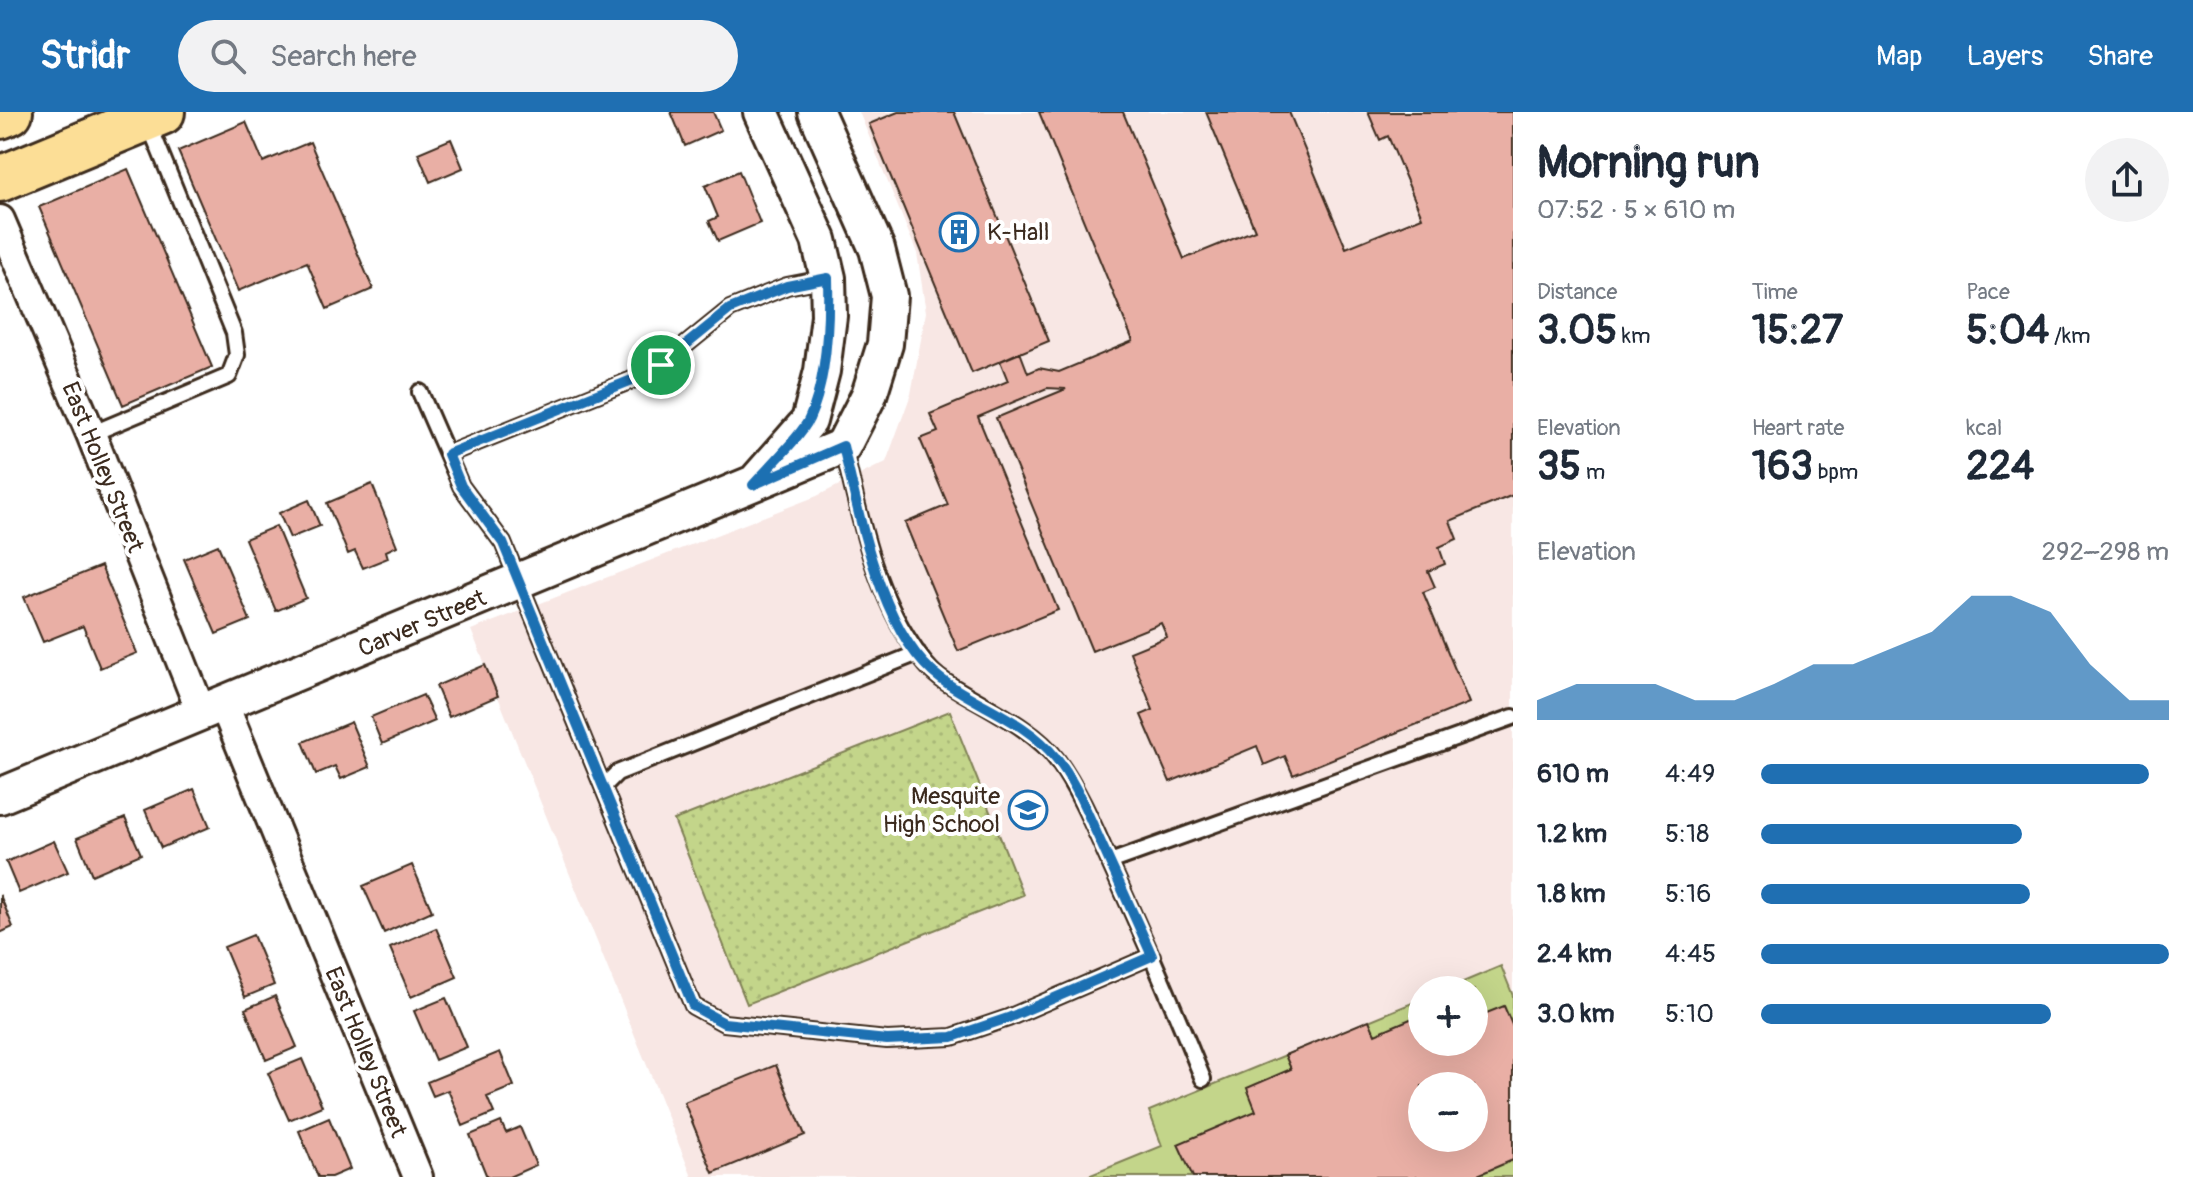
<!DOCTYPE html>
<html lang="en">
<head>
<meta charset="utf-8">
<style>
  :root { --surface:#fff; --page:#f2f2f3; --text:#1f2937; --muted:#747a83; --accent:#1f6fb2 }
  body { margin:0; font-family:Pangolin,sans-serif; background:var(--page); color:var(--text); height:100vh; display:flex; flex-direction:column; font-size:30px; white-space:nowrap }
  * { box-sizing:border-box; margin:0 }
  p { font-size:26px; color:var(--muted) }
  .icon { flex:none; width:44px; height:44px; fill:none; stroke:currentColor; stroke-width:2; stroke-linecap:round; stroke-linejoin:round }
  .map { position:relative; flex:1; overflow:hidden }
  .details { display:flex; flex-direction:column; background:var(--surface); width:680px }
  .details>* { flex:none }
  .tools { position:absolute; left:1408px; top:864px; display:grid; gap:16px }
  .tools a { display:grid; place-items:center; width:80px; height:80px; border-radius:50%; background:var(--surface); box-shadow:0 8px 32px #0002; font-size:40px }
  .pin { position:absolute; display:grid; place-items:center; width:68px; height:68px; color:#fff; margin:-34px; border:4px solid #fff; border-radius:50%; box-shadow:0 2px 8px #0007 }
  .round { display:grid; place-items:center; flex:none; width:84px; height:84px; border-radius:42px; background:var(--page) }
  .summary { display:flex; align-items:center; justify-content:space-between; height:136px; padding:0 24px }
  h1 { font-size:44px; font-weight:800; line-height:60px }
  .figures { display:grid; grid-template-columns:repeat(3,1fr); gap:12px; height:136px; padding:8px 24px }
  .figures div { display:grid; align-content:center }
  .figures b { font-size:40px; font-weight:800 }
  .figures small { font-size:22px; font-weight:400 }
  .figures p { font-size:22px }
  .chart { height:224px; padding:16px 24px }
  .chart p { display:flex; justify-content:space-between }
  .chart svg { width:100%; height:144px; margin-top:8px; fill:var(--accent); opacity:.7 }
  ul { padding:0 24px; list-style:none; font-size:26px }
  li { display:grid; grid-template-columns:128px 96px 1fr; align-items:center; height:60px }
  li i { height:20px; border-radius:10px; background:var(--accent) }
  header { display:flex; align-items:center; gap:48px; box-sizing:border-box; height:112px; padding:0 40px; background:var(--accent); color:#fff }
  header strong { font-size:38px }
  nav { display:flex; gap:44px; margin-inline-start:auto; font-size:28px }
  .search { width:560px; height:72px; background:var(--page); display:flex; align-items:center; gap:20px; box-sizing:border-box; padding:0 28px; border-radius:44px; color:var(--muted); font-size:30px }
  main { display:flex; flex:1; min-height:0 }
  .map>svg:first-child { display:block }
</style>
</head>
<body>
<header>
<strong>Stridr</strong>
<div class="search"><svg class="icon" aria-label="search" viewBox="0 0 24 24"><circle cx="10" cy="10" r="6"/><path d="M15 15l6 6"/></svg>Search here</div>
<nav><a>Map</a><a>Layers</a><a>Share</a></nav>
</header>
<main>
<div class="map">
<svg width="1513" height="1065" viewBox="0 0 1513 1065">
  <defs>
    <pattern id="park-dots" width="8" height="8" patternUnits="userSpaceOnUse" patternTransform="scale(2)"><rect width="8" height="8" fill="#c3d58a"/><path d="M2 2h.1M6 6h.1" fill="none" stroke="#a8b777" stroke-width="1.8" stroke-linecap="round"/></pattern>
  </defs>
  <rect width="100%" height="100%" fill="#fff"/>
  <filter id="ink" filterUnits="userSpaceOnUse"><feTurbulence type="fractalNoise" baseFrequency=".0125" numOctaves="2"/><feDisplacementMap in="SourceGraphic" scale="16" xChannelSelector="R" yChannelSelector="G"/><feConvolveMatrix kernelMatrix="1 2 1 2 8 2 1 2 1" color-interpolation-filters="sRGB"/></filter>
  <g filter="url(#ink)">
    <!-- built -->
    <path fill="#f8e7e4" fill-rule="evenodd" d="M859 0H1513V1065H692L471 518 817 384 886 350 911 282 926 200 917 141ZM1422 878H1474V930H1422ZM1422 974H1474V1026H1422Z"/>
    <!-- grass -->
    <path fill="#c3d58a" stroke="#7f8054" stroke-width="2" fill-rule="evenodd" d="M1501 854 1513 884V1065H1086L1162 1034 1149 999 1422 887V930H1474V878H1444ZM1422 974H1474V1026H1422Z"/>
    <!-- park -->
    <path fill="url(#park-dots)" stroke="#7f8054" stroke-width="2" d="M950 599 1023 783 747 892 674 708Z"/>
    <!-- building -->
    <path fill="#e9afa5" stroke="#3b2a1e" stroke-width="2" fill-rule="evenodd" d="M671 0H713L721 18 685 34Z
      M898 0H954L1049 229 972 261 869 12Z
      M1039 0H1123L1184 147 1255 118 1206 0H1289L1346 136 1422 105 1388 24 1380 28 1368 0H1513V383L1450 409 1457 427 1439 435 1445 452 1428 459 1435 475 1423 480 1469 591 1293 663 1285 644 1264 653 1257 634 1170 670 1141 603 1153 598 1130 540 1167 525 1161 511 1092 539 996 306 1066 277 1047 276 978 305 1058 498 958 539 905 411 948 393 920 327 938 320 930 302 1008 269 1000 249 1020 240 1028 261 1039 256 1059 260 1133 229Z
      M246 10 263 50 310 30 373 177 327 197 307 150 238 179 178 39Z
      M451 27 463 56 430 70 418 41Z
      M128 57 212 255 123 293 39 95Z
      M739 59 760 111 718 129 709 109 718 105 705 74Z
      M372 372 397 434 386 439 388 446 363 456 355 439 348 442 327 391Z
      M309 388 320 414 290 426 279 401Z
      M276 414 306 486 276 499 245 427Z
      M218 433 250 508 216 522 184 447Z
      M101 454 137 541 100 556 83 514 43 530 24 485Z
      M485 553 498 584 449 605 436 574Z
      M423 583 435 609 382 632 371 605Z
      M351 610 370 655 341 667 335 654 316 662 303 630Z
      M194 677 210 715 161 736 145 698Z
      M125 706 141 742 92 763 77 726Z
      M54 729 68 760 19 781 6 750Z
      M412 753 432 799 384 821 363 774Z
      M0 783 13 815 0 821Z
      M436 816 457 865 411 885 390 836Z
      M253 823 274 873 245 885 224 835Z
      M275 884 297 935 266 948 245 897Z
      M446 886 467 935 435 948 414 899Z
      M1504 894 1513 915V1048L1473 1065H1193L1178 1032 1256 999 1247 976 1291 957 1285 943 1369 908 1375 922 1420 903 1422 930H1474V906ZM1422 974H1474V1026H1422Z
      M500 940 514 974 487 985 494 1001 463 1014 448 978 433 984 427 970Z
      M302 947 322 994 289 1008 268 961Z
      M776 953 805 1023 713 1061 684 990Z
      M329 1006 350 1057 331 1065H318L299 1019Z
      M501 1010 506 1021 520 1015 536 1053 509 1065H487L470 1023Z"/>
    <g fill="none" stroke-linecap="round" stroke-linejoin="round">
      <defs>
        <path id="service" d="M420 280 461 374 503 431 603 675
          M91 322 229 264 237 243 234 221 148 10
          M843 335C860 404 872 473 912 533 921 547 930 560 944 569 978 592 1034 615 1057 648 1082 683 1097 723 1115 762 1146 830 1175 898 1203 967
          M448 342 632 268 661 253 730 197 787 174 828 166
          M918 541 617 661 603 675 693 894 724 911 887 928 952 925 1008 906 1152 844
          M1110 750 1513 605"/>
        <path id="minor" d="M0 108 91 322 202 602
          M224 593 418 1065"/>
        <path id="tertiary" d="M758 367 809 309 822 259 829 204 828 166 819 128 761 0
          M0 684 843 334 869 283 885 232 889 184 877 137 816 0"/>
        <path id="primary" d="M0 4 10 0
          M0 67 162 0"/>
      </defs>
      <!-- service casing -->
      <use href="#service" stroke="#3b2a1e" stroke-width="20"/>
      <!-- minor casing -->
      <use href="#minor" stroke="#3b2a1e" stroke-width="34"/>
      <!-- tertiary casing -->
      <use href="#tertiary" stroke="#3b2a1e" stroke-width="40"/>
      <!-- primary casing -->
      <use href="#primary" stroke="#3b2a1e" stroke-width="50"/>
      <!-- service -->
      <use href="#service" stroke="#fff" stroke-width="14"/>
      <!-- minor -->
      <use href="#minor" stroke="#fff" stroke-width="28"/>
      <!-- tertiary -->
      <use href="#tertiary" stroke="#fff" stroke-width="34"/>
      <!-- primary -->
      <use href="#primary" stroke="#fcde96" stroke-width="44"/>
    </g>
  </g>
  <g fill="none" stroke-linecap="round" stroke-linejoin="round" filter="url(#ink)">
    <defs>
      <path id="route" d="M828 166C829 208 827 269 809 307 802 323 766 358 753 373L843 334C860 404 880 522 941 567 977 594 1027 609 1056 646 1074 668 1085 696 1097 722 1115 762 1134 803 1152 844L1008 906 952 925 887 928 724 911 693 894 503 431 461 374 448 342 632 268 661 253 730 197 787 174Z"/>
    </defs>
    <!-- route casing -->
    <use href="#route" stroke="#fff" stroke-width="16"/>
    <!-- route -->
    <use href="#route" stroke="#1f6fb2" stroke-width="10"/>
  </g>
  <!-- icons -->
  <defs>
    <symbol id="building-ring" viewBox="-11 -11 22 22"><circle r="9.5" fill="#fff" stroke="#1f6fb2" stroke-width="1.5"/><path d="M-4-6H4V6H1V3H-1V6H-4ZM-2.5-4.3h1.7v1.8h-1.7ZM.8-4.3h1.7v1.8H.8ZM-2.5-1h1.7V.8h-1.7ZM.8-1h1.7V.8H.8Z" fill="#1f6fb2"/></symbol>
    <symbol id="school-ring" viewBox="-11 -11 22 22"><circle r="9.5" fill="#fff" stroke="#1f6fb2" stroke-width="1.5"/><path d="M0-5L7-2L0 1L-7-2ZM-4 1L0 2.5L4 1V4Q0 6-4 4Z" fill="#1f6fb2"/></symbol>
  </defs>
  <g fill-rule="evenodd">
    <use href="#building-ring" x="937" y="98" width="44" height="44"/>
    <use href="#school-ring" x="1006" y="676" width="44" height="44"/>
  </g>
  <g text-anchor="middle" stroke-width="8" stroke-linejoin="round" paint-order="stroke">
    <!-- poi labels -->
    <g font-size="24" fill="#3b2a1e" stroke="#fff" text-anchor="start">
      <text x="987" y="128">K-Hall</text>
      <text x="1000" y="692" text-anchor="end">Mesquite<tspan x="1000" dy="28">High School</tspan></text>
    </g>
    <!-- street labels -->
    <g font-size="24" fill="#3b2a1e" stroke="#fff">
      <text transform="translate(103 355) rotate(68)" y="8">East Holley Street</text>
      <text transform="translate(422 511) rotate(-23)" y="8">Carver Street</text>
      <text transform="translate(366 940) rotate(68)" y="8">East Holley Street</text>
    </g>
  </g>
</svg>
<div class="tools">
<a>+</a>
<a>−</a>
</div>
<div class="pin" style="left:661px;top:253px;background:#1e9e55"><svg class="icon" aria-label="arrive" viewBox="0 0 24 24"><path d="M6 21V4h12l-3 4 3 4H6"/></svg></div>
</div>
<section class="details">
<div class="summary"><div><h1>Morning run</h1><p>07:52 · 5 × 610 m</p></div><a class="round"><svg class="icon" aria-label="share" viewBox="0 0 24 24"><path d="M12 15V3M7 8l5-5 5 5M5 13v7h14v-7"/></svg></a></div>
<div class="figures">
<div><p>Distance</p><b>3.05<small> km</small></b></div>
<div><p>Time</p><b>15:27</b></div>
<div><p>Pace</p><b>5:04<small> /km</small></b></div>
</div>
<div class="figures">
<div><p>Elevation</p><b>35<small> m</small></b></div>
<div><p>Heart rate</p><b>163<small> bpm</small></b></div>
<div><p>kcal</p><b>224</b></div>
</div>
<div class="chart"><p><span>Elevation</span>292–298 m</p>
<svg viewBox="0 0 160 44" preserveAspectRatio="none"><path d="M0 44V38L10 33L20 33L30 33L40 38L50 38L60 33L70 27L80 27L90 22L100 17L110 6L120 6L130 11L140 27L150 38L160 38V44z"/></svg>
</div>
<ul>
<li><b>610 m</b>4:49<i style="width:95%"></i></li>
<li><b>1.2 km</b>5:18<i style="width:64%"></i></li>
<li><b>1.8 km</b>5:16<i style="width:66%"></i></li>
<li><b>2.4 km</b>4:45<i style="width:100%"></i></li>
<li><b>3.0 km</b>5:10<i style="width:71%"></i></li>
</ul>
</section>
</main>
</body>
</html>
